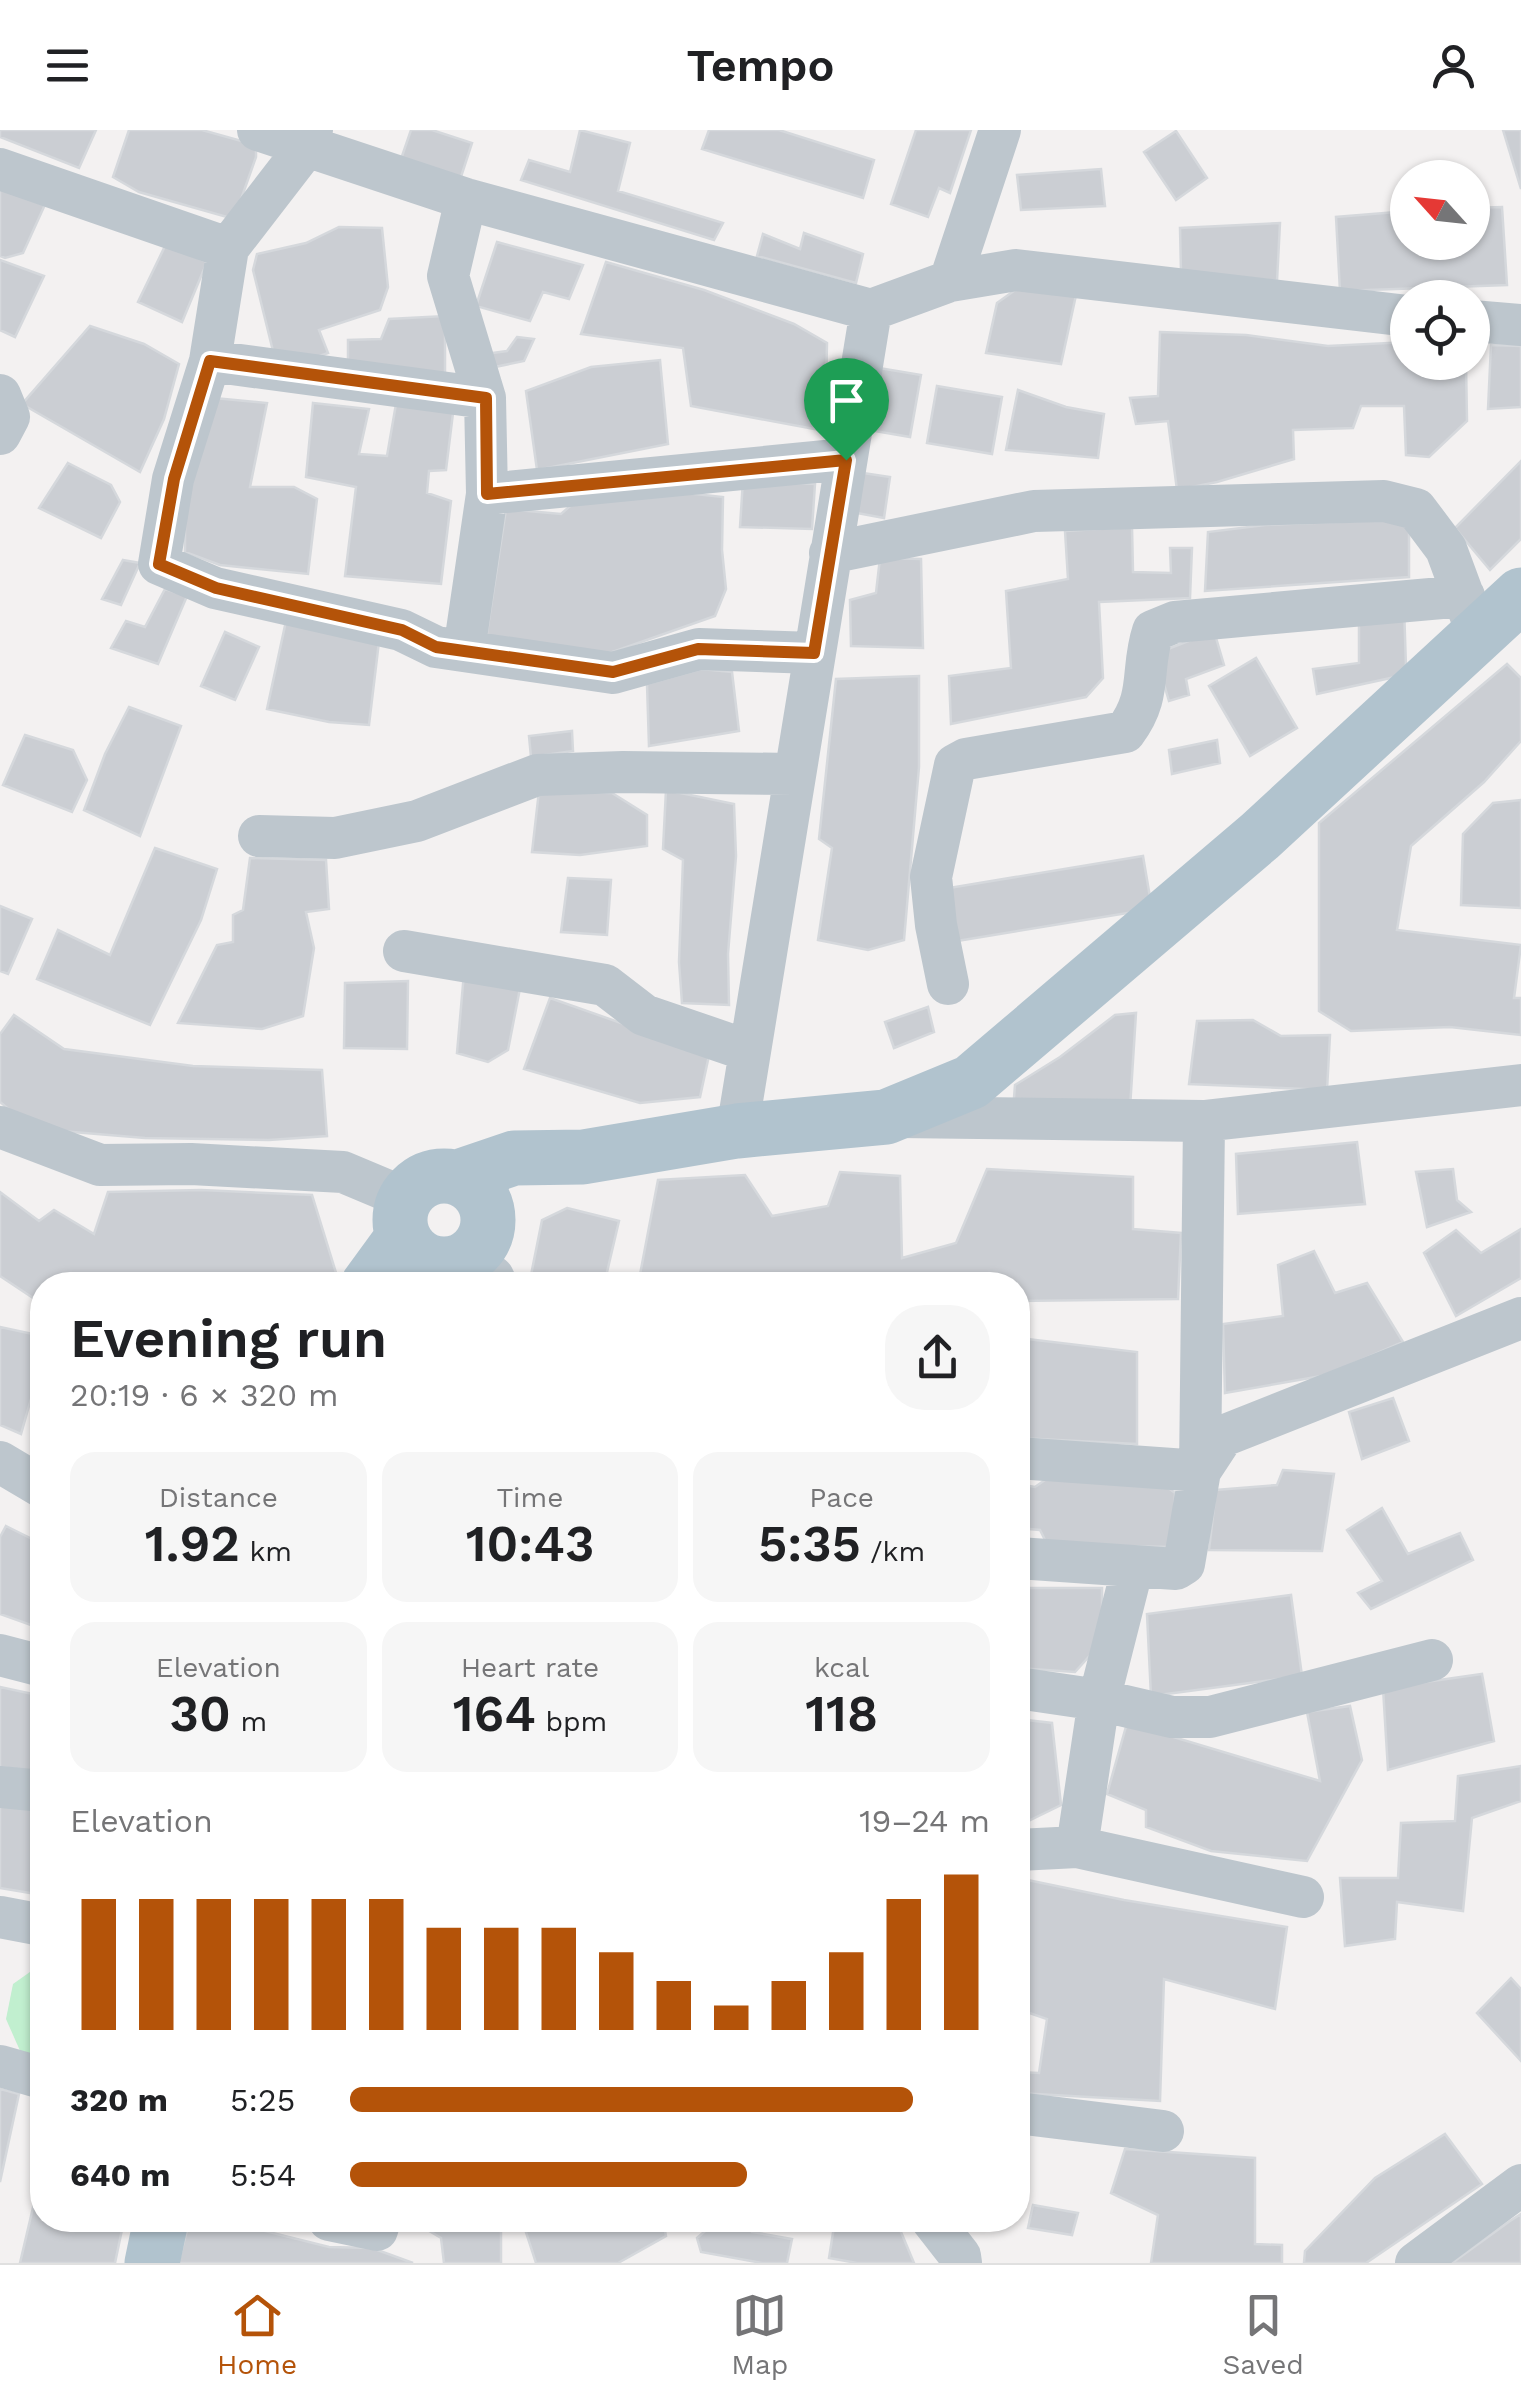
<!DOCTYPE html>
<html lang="en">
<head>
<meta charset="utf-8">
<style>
  :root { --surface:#fff; --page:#f6f6f6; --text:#202124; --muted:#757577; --line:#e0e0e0; --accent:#b45309 }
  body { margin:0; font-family:"Work Sans",sans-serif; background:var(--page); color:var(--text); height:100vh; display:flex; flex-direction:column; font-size:38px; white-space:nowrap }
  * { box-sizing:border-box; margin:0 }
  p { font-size:32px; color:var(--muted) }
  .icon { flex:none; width:55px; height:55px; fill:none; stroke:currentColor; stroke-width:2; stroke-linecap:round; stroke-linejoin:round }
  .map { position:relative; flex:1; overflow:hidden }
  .details { position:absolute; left:30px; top:1142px; width:1000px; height:960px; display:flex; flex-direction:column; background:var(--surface); border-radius:40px; box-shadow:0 2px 8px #0004 }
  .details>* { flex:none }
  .needle { width:65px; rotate:297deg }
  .fabs { position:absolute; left:1390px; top:30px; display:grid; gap:20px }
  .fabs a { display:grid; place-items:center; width:100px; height:100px; border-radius:50%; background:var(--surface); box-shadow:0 2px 8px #0004; font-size:50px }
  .pin { position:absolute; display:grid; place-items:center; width:85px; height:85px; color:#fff; margin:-102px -42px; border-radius:50% 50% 50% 0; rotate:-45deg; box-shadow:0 0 10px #0007 }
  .pin .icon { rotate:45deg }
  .round { display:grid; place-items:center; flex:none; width:105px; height:105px; border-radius:40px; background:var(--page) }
  .headline { display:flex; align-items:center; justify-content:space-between; height:170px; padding:0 40px }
  h1 { font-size:55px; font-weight:600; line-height:75px }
  .figures { display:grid; grid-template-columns:repeat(3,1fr); gap:15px; height:170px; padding:10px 40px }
  .figures div { display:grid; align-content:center; border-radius:25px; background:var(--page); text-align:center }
  .figures b { font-size:50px; font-weight:600 }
  .figures small { font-size:28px; font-weight:400 }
  .figures p { font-size:28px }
  .chart { height:280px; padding:20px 40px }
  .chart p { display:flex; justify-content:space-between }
  .chart svg { width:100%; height:180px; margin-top:10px; stroke:var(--accent); stroke-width:6 }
  ul { padding:0 40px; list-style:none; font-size:32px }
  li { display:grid; grid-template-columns:160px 120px 1fr; align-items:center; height:75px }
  li i { height:25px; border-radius:12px; background:var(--accent) }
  header { display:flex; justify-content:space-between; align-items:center; height:130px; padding:0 40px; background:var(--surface); font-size:45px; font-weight:600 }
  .menu { display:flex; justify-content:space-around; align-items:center; height:140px; border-top:2px solid var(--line); background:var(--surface); font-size:28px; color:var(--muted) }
  .menu a { display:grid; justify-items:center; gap:5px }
  .menu .on { color:var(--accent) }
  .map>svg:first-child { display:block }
</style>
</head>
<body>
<header><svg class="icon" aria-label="menu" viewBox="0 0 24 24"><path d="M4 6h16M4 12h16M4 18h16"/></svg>Tempo<svg class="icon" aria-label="person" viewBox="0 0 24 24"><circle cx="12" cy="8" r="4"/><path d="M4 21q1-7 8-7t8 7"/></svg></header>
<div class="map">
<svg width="1521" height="2133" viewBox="0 0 1521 2133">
  <rect width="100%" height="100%" fill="#f3f1f1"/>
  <!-- green -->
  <path fill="#c1efcf" d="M37 1837H42V1930L21 1923 6 1889 13 1854Z"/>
  <!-- building -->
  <path fill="#cbced3" stroke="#d5d8dc" stroke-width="2.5" d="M0 0H96L79 38 0 7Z
    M129 0H202L256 15V27L234 89 139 62 113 47Z
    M411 0H432L472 13 460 50 400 32Z
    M580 0 630 13 618 61 723 93 714 110 521 50 529 30 570 42Z
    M709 0H779L874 30 863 68 702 19Z
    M916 0H971L950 63 939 58 928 87 891 74Z
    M1503 0H1521V59Z
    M1176 1 1207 48 1176 70 1144 22Z
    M1101 39 1105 76 1021 80 1017 45Z
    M0 58 48 68 23 123 5 128 0 126Z
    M1502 77 1507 155 1340 161 1336 87 1408 81V112H1472V78Z
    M1280 93 1277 151 1181 142 1180 98Z
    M339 97 382 98 388 157 380 180 319 200 328 223 297 234 274 225 253 140 257 124 306 113Z
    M804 103 863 124 856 153 757 126 763 104 800 119Z
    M497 112 583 135 569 169 543 162 530 191 476 176Z
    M166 114 207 132 182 192 138 172Z
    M0 130 44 146 15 207 0 200Z
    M606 132 704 160 794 194 827 213 825 301 691 276 683 218 581 204Z
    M1018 158 1076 165 1061 234 986 223 997 173Z
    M445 186V247L348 244V210L381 209 389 189Z
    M90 196 144 214 179 234 164 289 140 342 22 274Z
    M1160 202 1246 205 1328 216 1408 212V232H1466L1467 291 1429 327 1406 325 1404 276H1361L1353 298 1293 300 1294 329 1217 352 1177 360 1168 291 1136 294 1130 268 1158 266Z
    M517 207 534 209 524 231 490 238 485 224 507 221Z
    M1491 215 1521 216V277L1488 279Z
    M660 230 668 314 537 340 526 261 591 237Z
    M879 238 921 245 910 307 869 300Z
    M937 256 1002 267 992 324 927 313Z
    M1018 260 1066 277 1104 284 1098 328 1006 320Z
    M214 268 267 273 250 357H294L317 369 308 444 220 435 185 422V372Z
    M313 273 369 279 359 324 387 326 396 274 453 283 446 340 429 341 427 363 451 371 441 454 345 446 356 357 306 347Z
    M1521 331V409L1490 440 1455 398Z
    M68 333 111 355 120 372 101 408 39 378Z
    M863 343 890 347 884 388 857 383Z
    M743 350 815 354 812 399 740 397Z
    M686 363 723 367 722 420 726 459 715 486 604 525 486 509 506 379 561 384 577 370Z
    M1409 389V447L1205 461 1208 402 1265 395Z
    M1132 397 1133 442 1171 443 1170 418H1192L1190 468 1099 472 1103 548 1086 567 951 594 949 546 1011 538 1006 461 1068 449 1065 401Z
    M880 428 921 429 923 518 851 516 850 470 876 463Z
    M123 430 140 433 121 475 102 469Z
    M165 459 187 466 158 534 111 518 126 491 145 497Z
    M1404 476 1406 537 1395 547 1317 564 1313 539 1359 533V482Z
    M286 491 380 503 369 595 329 592 267 579Z
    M1214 501 1224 535 1186 549 1189 565 1169 571 1155 524Z
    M225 502 259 517 235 570 201 556Z
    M1256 528 1297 598 1250 626 1209 556Z
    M1507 534 1521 548V611L1484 652 1411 716 1397 800 1521 815 1514 868H1521V905L1450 897 1351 901 1319 881V693Z
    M701 539 732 542 739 601 649 616 647 554Z
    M919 546V637L904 810 868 820 818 810 832 718 819 709 836 549Z
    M129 577 181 596 140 706 84 680 105 624Z
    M572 601 573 621 531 627 529 606Z
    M25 605 73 620 87 650 72 682 3 655Z
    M1217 610 1220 633 1172 644 1169 620Z
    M666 660 734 674 736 726 728 824 729 875 682 873 679 832 683 730 663 719Z
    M539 661 612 663 647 685V716L580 725 532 722Z
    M1521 670V778L1461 775 1463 704 1493 673Z
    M155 718 217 739 201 790 150 895 37 849 58 800 110 825Z
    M1143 726 1152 779 957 811 949 758Z
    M250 728 326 730 329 779 306 782 314 818 303 886 262 899 178 893 217 815 233 812V785L243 780Z
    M568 748 611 750 607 805 561 802Z
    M0 776 32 789 8 844 0 841Z
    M464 843H523L508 920 488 932 457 923Z
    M408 851 407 919 344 918 345 853Z
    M550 868 672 911 711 916 700 967 640 973 524 939Z
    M928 877 934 902 894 918 885 892Z
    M1136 883 1130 978 1013 981 1015 955 1060 927 1115 885Z
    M14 885 64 919 193 936 322 940 327 1006 269 1010 145 1008 61 1001 11 981 0 972V904Z
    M1253 890 1281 906 1330 905 1327 960 1189 954 1197 891Z
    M1357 1012 1365 1074 1238 1084 1236 1024Z
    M987 1039 1133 1047V1099L1181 1103 1178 1169 1018 1171V1155H638L658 1050 745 1045 772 1086 828 1076 840 1042 900 1046 902 1128 956 1113Z
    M1453 1039 1457 1070 1471 1082 1427 1097 1416 1042Z
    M201 1060 312 1065 337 1146 331 1155H42V1174L0 1146V1062L39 1091 54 1080 94 1104 108 1062Z
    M567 1078 619 1091 604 1155H529L542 1090Z
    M1521 1099V1148L1456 1186 1424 1123 1456 1100 1481 1123Z
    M1314 1121 1335 1163 1367 1153 1403 1212 1327 1245 1225 1263 1223 1194 1283 1186 1278 1135Z
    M0 1197 42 1206V1230L21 1304 0 1295Z
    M1019 1208 1137 1222V1314L1018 1308Z
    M1393 1268 1409 1311 1362 1329 1349 1282Z
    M1283 1340 1334 1344 1322 1421 1209 1420 1216 1360 1277 1355Z
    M1055 1343 1158 1350 1175 1363 1173 1417 1118 1416 1053 1426 1040 1400 1018 1398V1354L1035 1357Z
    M1382 1378 1408 1424 1460 1403 1473 1430 1371 1479 1358 1463 1382 1451 1347 1400Z
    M6 1396 42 1414V1499L0 1484V1407Z
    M1022 1458H1102V1512L1075 1542 1018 1538V1492Z
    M1291 1465 1302 1546 1151 1566 1147 1484Z
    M1482 1544 1494 1611 1388 1640 1383 1558Z
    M0 1557 42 1566V1643L0 1637Z
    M1350 1576 1362 1630 1307 1731 1211 1721 1146 1697V1680L1107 1664 1127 1593 1320 1651 1307 1582Z
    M1018 1589 1052 1593 1061 1675 1018 1696Z
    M1521 1636V1671L1472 1688 1463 1781 1397 1772 1395 1809 1345 1816 1340 1748H1398L1401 1693 1455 1691 1458 1646Z
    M0 1667 42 1674V1765L0 1758Z
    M1018 1748 1124 1770 1287 1797 1275 1879 1164 1849 1160 1971 1018 1963V1942L1039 1943 1047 1889 1018 1879Z
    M1511 1848 1521 1859V1931L1477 1883Z
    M0 1959 19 1964 0 2052Z
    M1445 2004 1482 2054 1366 2133H1304L1305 2121 1375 2048Z
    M1125 2019 1255 2028V2114L1282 2115V2133H1151L1158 2085 1111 2063Z
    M42 2039V2090H124L115 2133H20Z
    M1033 2075 1078 2083 1072 2105 1028 2098Z
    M1521 2084V2133H1452L1510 2091Z
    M190 2090H221L329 2117 372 2118 413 2133H178Z
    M411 2090H501V2133H444L441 2108Z
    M522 2090H663L666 2106 618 2133H536Z
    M718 2090H750L752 2102 792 2109 787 2133H762L701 2122 697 2108Z
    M835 2090H896L914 2133H857L829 2128Z"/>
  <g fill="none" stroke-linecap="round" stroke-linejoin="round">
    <!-- minor -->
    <path stroke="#bdc6cd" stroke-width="42" d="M258 0 466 69 871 180 950 151 1016 140 1408 186
      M312 0 306 17 228 118 210 231 173 349 159 434 215 458 401 500 436 517 613 543 699 519 814 523
      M0 39 228 118
      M950 151 1000 0
      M1472 191 1521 195
      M210 231 485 268
      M0 265 9 287 0 304
      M487 364 846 329
      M830 423 1034 381 1384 371 1416 379 1446 419 1473 492
      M464 521 487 364 485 268 448 146 466 69
      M259 706 335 708 417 691 537 645 623 642 794 644
      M404 821 605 855 644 885 749 921
      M948 854 936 795 931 747 955 635 966 629 1125 602C1153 565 1140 541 1153 501L1175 492 1464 466
      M898 987 1204 991 1521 955
      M0 997 100 1035 191 1034 343 1042 405 1068
      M737 1001 871 180
      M469 1128 493 1147 497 1155
      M1018 1328 1200 1341 1204 991
      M0 1332 42 1357
      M1018 1428 1133 1436
      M0 1525 42 1536
      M1018 1558 1099 1570 1172 1587H1210L1432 1530
      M0 1657 42 1661
      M1077 1717 1303 1767
      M1018 1720 1077 1717 1099 1570 1133 1436 1176 1439 1184 1434 1200 1341 1223 1306 1521 1188
      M0 1787 42 1795
      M0 1936 42 1948
      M1018 1983 1163 2001
      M329 2090 377 2100 380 2090
      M932 2090 960 2126 961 2133
      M1416 2133 1521 2055"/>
    <!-- major -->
    <path stroke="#b1c3ce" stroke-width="55" d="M400 1090a44 44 0 1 1 88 0a44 44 0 1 1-88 0Z
      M458 1047 514 1028 583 1027 737 1001 886 987 971 952 1260 706 1521 465
      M368 1155 403 1107
      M152 2133 161 2090"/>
  </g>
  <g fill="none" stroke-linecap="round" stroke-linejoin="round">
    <defs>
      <path id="route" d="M210 231 486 268 487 364 846 330 814 523 698 519 613 542 436 517 402 500 216 458 159 434 174 349Z"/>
    </defs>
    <!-- route casing -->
    <use href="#route" stroke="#fff" stroke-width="20"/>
    <!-- route -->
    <use href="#route" stroke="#b45309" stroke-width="12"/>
  </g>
</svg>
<div class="fabs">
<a><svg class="needle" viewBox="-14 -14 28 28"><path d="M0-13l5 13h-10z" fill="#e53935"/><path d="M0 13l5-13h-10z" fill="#757577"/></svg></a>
<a><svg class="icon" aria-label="locate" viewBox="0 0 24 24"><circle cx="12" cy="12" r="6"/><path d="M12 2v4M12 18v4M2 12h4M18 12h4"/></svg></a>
</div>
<div class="pin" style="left:846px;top:330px;background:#1e9e55"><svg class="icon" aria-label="arrive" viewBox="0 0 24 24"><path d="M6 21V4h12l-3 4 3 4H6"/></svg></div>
<section class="details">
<div class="headline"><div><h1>Evening run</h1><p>20:19 · 6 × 320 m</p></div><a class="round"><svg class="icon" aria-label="share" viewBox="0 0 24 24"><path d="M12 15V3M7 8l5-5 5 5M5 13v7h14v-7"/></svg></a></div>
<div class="figures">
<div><p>Distance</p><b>1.92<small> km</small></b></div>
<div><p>Time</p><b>10:43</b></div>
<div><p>Pace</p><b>5:35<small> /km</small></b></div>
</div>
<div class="figures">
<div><p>Elevation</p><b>30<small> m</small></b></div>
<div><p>Heart rate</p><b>164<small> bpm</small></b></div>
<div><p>kcal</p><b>118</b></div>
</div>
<div class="chart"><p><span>Elevation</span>19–24 m</p>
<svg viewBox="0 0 160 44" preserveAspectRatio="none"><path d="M5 44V12M15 44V12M25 44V12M35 44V12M45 44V12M55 44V12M65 44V19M75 44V19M85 44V19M95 44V25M105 44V32M115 44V38M125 44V32M135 44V25M145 44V12M155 44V6"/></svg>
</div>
<ul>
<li><b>320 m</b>5:25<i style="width:88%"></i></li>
<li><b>640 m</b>5:54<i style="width:62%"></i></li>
</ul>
</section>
</div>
<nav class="menu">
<a class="on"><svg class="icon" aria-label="home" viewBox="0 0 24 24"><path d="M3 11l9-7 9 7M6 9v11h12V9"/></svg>Home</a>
<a><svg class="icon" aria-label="map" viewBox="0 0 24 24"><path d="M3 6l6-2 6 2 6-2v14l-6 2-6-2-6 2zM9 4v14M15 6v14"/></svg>Map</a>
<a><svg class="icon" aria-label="saved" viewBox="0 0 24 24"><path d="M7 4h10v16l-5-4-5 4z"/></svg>Saved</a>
</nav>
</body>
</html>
